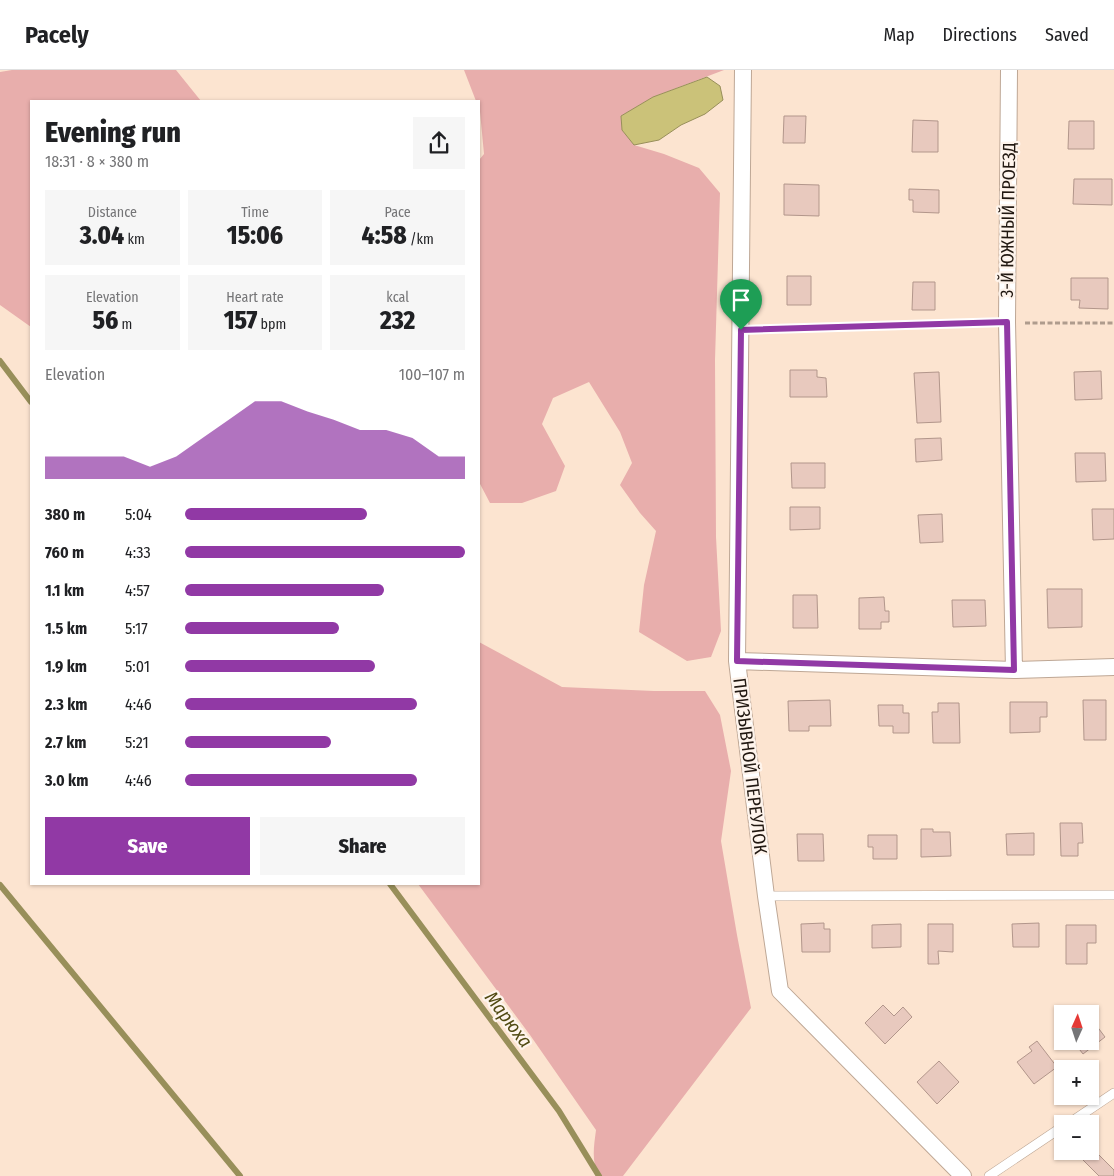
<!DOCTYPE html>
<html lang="en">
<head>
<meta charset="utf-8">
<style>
  :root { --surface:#fff; --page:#f6f6f6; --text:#202124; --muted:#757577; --line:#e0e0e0; --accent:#9139a5 }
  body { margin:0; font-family:"Fira Sans Condensed",sans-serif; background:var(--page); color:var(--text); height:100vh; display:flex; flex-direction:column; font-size:19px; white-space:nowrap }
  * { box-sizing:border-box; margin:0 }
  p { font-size:16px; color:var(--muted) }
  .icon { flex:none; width:28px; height:28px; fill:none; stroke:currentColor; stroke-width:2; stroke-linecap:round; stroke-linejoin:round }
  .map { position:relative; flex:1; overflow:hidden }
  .side { position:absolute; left:30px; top:30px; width:450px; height:785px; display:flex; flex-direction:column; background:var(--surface); border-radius:0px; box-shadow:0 1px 4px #0004 }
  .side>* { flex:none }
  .needle { width:32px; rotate:3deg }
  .tools { position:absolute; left:1054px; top:935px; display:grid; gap:10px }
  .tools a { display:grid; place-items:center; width:45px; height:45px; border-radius:0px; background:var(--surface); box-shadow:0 1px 4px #0004; font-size:25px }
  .pin { position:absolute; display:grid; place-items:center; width:42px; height:42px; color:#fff; margin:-51px -21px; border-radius:50% 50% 50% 0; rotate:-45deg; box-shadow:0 0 5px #0007 }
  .pin .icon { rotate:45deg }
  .round { display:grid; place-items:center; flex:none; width:52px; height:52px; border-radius:0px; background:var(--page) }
  .overview { display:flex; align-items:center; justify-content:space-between; height:85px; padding:0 15px }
  h1 { font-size:28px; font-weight:800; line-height:38px }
  .figures { display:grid; grid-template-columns:repeat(3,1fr); gap:8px; height:85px; padding:5px 15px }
  .figures div { display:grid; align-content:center; border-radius:0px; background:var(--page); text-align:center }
  .figures b { font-size:25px; font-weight:800 }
  .figures small { font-size:14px; font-weight:400 }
  .figures p { font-size:14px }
  .chart { height:140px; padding:10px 15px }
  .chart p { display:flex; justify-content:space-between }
  .chart svg { width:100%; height:90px; margin-top:5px; fill:var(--accent); opacity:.7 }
  .action { display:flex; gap:10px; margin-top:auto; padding:10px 15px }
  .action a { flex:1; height:58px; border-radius:0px; background:var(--accent); color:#fff; font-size:20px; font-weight:800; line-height:58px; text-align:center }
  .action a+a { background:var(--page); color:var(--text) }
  ul { padding:0 15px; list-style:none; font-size:16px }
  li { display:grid; grid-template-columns:80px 60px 1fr; align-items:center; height:38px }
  li i { height:12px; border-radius:6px; background:var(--accent) }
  header { display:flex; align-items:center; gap:30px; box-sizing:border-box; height:70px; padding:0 25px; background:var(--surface); border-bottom:1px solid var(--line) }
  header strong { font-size:24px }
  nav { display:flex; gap:28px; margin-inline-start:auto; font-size:18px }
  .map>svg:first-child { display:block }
</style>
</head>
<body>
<header>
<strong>Pacely</strong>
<nav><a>Map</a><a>Directions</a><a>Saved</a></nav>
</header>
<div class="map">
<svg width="1114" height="1106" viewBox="0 0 1114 1106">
  <rect width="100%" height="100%" fill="#fce4d0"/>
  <!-- green -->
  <path fill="#e8aeac" d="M12 0H176L201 31H31V257L0 235V2Z
    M464 0H724L653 27 621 46 622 60 634 75 664 84 699 98 720 123 715 290 716 467 721 561 711 587 687 591 639 562 644 515 656 461 640 443 620 415 632 393 620 362 589 312 553 328 542 354 565 396 556 421 522 433H490L479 412V90L484 84 479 31H476Z
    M479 572 562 617 654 621H705L720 645 731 701 721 771 737 865 751 938 623 1106H599C591 1091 594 1076 596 1060L530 965 418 814H479Z"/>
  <!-- water -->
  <path fill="#cbc279" stroke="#988f5a" d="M707 7 720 16 723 30 705 44 681 55 659 70 634 75 622 60 621 46 653 27Z"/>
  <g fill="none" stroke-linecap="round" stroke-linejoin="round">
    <!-- stream -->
    <path stroke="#988f5a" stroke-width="6" d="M0 291 31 332
      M390 814 559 1041 599 1106
      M0 815 240 1106"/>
  </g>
  <!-- building -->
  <path fill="#e8c9be" stroke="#b2968b" d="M784 46H806L805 73H783Z
    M913 50 938 51V82H912Z
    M1069 51H1094V79H1068Z
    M1074 109H1112V135L1073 134Z
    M784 114 819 115V146L784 145Z
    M909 119 939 120V143L913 142V130H909Z
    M787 206H811V235H787Z
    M1071 208H1108V239L1079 238 1080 230H1071Z
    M913 212H935V240H912Z
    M790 300H817V307L826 308 827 327H790Z
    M1101 301 1102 329 1075 330 1074 302Z
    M939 302 941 352 917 353 914 303Z
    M941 368 942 390 916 392 915 369Z
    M1075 383H1105L1106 411 1076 412Z
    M791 393H825V418H792Z
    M790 437H820V459L790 460Z
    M1092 439H1114V469L1093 470Z
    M942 444 943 472 920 473 918 445Z
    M1047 519H1082V557L1048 558Z
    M793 525H817L818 558H793Z
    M884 527 885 541H889V552H881V559H859V528Z
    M952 530H985L986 556 953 557Z
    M830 630 831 656H809V661H789L788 631Z
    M1083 630H1106V670H1084Z
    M1010 632H1047V647H1040V662L1010 663Z
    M938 633H959L960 673H933L932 642H938Z
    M878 635H903V643H909V663H893V656H879Z
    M1060 753H1082L1083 773H1078V786H1061Z
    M921 759H933V762H950L951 786 921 787Z
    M1034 763V785H1007L1006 764Z
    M797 764H823L824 791H798Z
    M868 765H897V789H873V777H868Z
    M824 853V859H830V882H802L801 854Z
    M1039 853V877H1013L1012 854Z
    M901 854V877L872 878V855Z
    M928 854H953V882L938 881 939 894H928Z
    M1066 855H1096V873H1087V894H1066Z
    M883 935 894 946 903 937 912 947 885 974 865 953Z
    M1090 947 1105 967 1083 984 1073 971H1090Z
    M1037 971 1057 997 1034 1014 1017 992 1032 981 1029 977Z
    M939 991 959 1012 937 1034 917 1012Z
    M1093 1079 1114 1100V1106H1099L1083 1090Z"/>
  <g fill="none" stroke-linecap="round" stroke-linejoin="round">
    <defs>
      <path id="lane" d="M766 826 1114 825
        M1068 1054 1114 1023
        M989 1106 1062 1057"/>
      <path id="street" d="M743 0 737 591 766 826 780 921 963 1106
        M1009 0 1007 252 1014 600
        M737 591 1014 600 1114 597"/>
    </defs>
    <!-- lane casing -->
    <use href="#lane" stroke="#bea795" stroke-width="10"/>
    <!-- street casing -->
    <use href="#street" stroke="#bea795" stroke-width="18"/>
    <!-- path -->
    <path stroke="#af9c8d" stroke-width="3" stroke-dasharray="5 2.5" stroke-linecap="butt" d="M1025 253H1114
      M757 260 988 253"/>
    <!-- lane -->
    <use href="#lane" stroke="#fff" stroke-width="9"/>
    <!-- street -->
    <use href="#street" stroke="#fff" stroke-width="16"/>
  </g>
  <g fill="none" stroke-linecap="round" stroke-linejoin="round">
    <defs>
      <path id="route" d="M1007 252 1014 600 737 591 741 260Z"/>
    </defs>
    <!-- route casing -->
    <use href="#route" stroke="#fff" stroke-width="10"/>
    <!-- route -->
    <use href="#route" stroke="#9139a5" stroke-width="6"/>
  </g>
  <g text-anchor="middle" stroke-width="4.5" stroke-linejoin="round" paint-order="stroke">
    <!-- street labels -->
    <g font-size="18" fill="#211811" stroke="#fef4ec">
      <text transform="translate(1008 150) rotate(-89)" y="6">3-Й ЮЖНЫЙ ПРОЕЗД</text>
      <text transform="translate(750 696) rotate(83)" y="6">ПРИЗЫВНОЙ ПЕРЕУЛОК</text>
    </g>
    <!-- water labels -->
    <g font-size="19" font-style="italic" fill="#514a12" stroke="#fef4ec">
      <text transform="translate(509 949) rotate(53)" y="7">Марюха</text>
    </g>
  </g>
</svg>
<div class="tools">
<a><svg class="needle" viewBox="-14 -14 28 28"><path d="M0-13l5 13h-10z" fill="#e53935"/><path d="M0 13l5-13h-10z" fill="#757577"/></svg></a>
<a>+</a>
<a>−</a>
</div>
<div class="pin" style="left:741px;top:260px;background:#1e9e55"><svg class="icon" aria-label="arrive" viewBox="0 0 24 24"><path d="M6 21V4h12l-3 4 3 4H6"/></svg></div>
<section class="side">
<div class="overview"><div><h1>Evening run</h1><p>18:31 · 8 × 380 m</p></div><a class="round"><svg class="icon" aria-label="share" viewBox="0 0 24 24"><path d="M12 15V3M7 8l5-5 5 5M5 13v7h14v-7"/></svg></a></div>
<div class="figures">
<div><p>Distance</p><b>3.04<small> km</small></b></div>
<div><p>Time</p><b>15:06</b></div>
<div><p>Pace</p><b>4:58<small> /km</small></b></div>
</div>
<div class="figures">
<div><p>Elevation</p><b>56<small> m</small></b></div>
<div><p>Heart rate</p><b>157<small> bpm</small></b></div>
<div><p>kcal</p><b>232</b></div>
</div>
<div class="chart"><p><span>Elevation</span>100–107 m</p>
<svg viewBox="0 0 160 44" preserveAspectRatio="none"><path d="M0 44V33L10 33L20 33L30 33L40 38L50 33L60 24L70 15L80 6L90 6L100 11L110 15L120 20L130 20L140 24L150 33L160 33V44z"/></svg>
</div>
<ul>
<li><b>380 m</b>5:04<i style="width:65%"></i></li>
<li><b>760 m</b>4:33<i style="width:100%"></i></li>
<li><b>1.1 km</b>4:57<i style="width:71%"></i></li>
<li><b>1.5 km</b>5:17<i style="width:55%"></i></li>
<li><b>1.9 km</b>5:01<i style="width:68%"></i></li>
<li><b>2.3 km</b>4:46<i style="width:83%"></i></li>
<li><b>2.7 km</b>5:21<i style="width:52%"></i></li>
<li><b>3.0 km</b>4:46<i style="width:83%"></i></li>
</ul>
<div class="action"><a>Save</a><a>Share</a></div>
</section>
</div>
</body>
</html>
